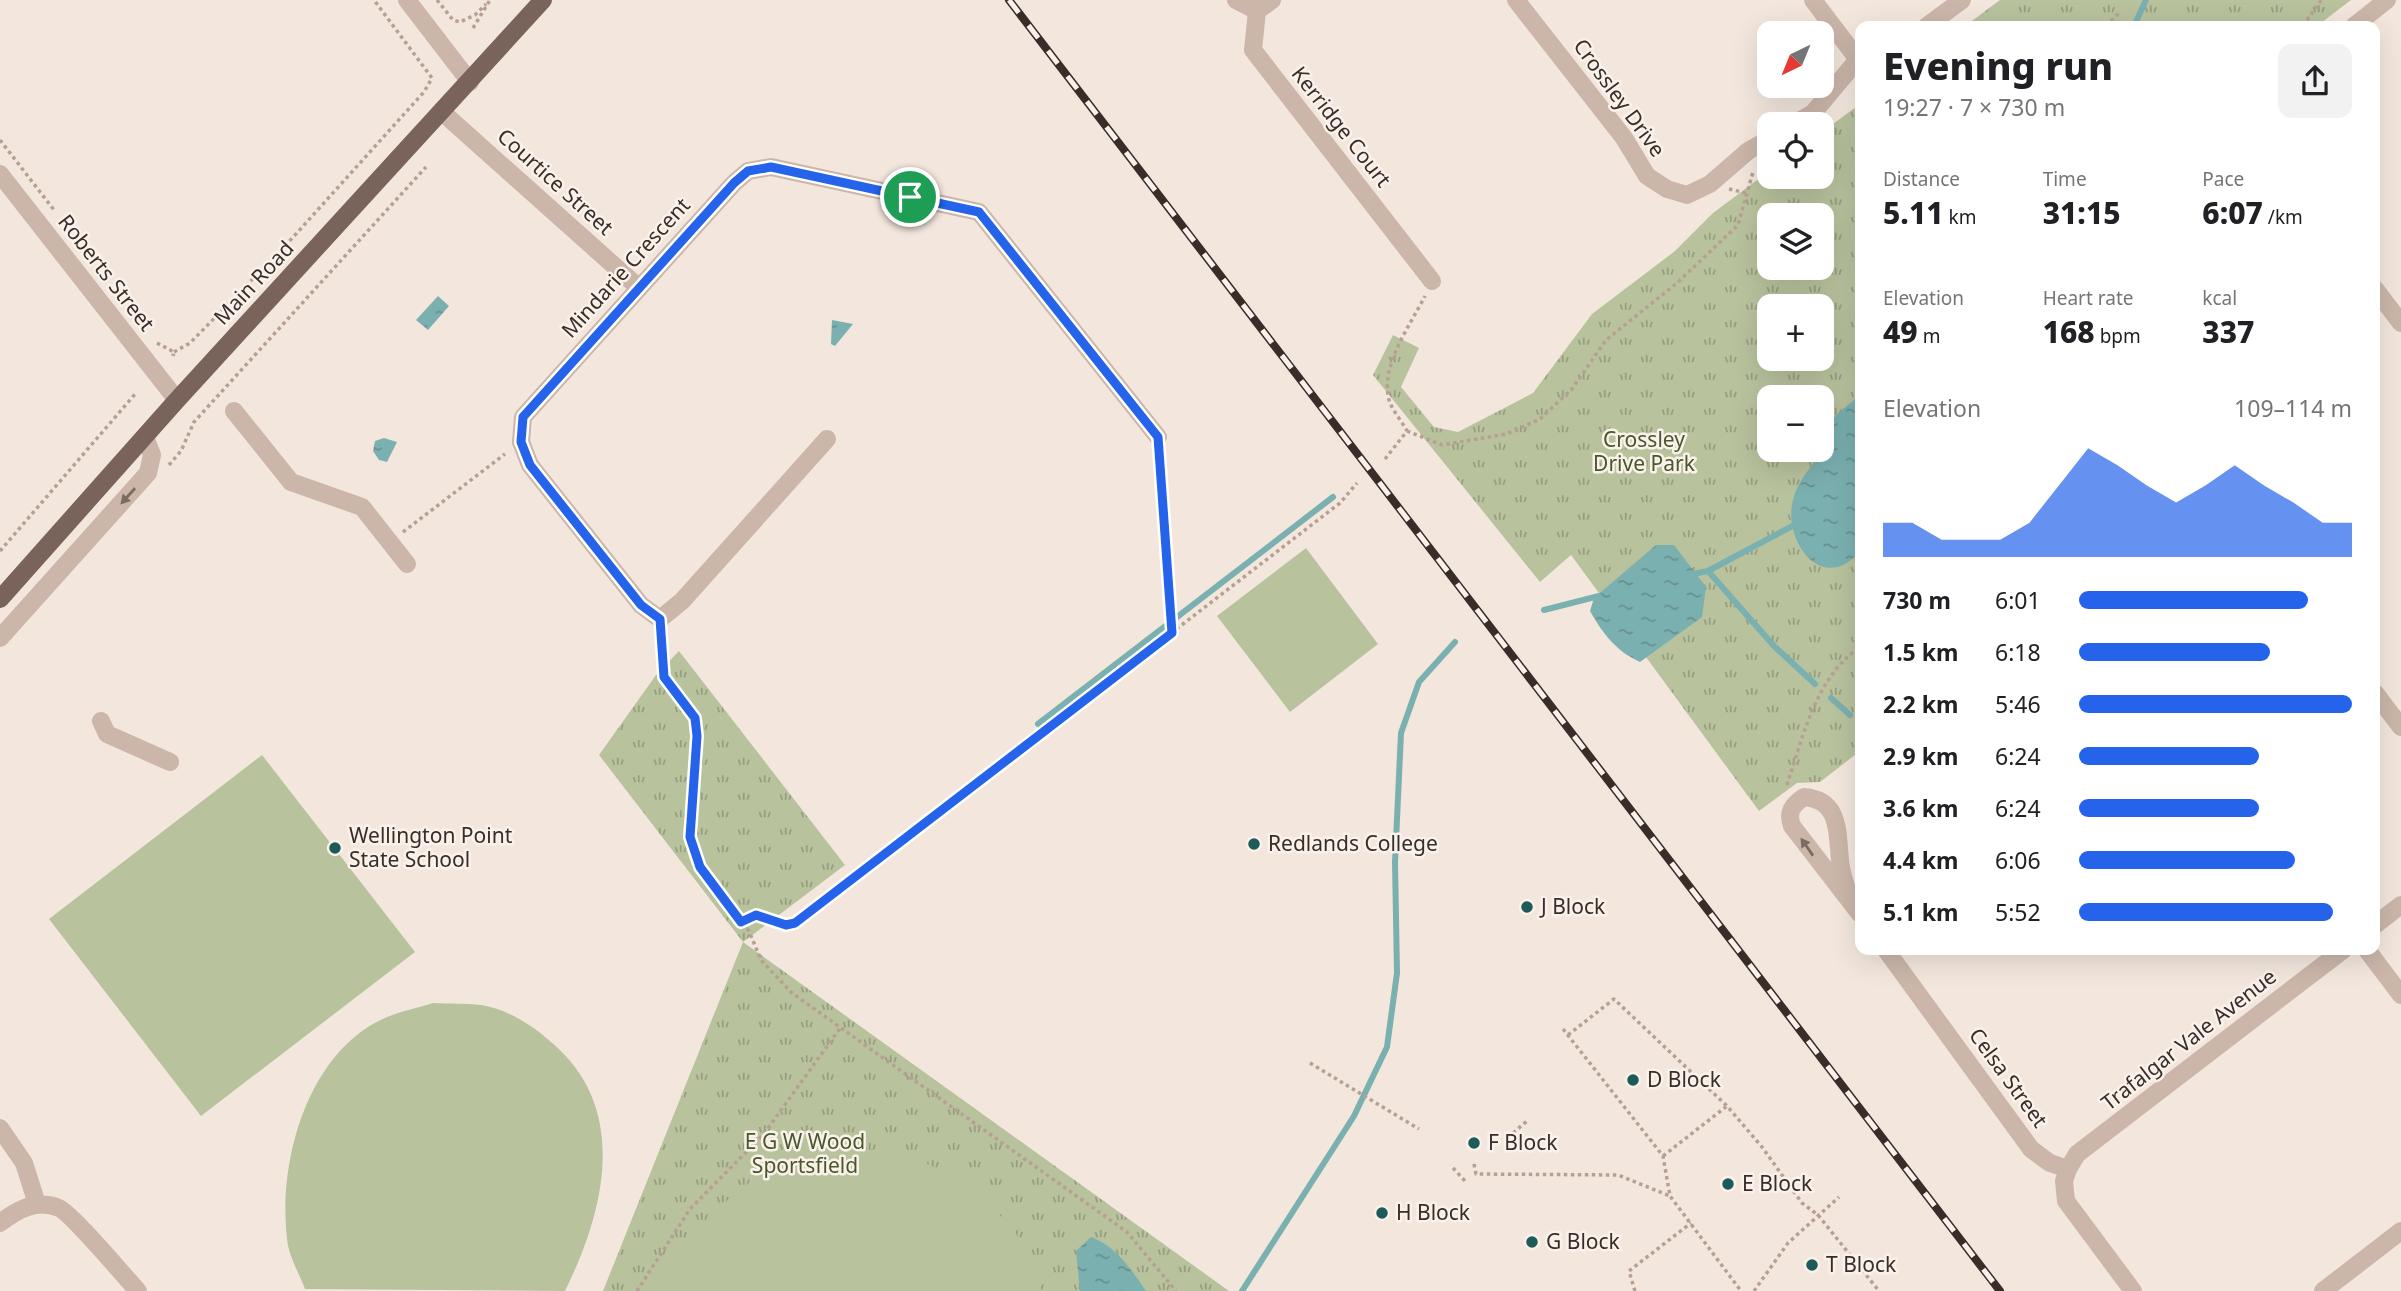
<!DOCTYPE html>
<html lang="en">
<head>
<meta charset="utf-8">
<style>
  :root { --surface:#fff; --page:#f2f2f2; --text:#202124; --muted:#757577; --accent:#2563eb }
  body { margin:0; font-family:"Noto Sans",sans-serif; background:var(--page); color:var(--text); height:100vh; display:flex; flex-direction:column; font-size:26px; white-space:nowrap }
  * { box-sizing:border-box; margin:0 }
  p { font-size:23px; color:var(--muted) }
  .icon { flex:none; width:38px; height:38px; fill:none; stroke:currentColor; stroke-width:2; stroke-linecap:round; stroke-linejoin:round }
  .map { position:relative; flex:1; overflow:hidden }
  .sheet { position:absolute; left:1855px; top:21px; width:525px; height:934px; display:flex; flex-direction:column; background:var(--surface); border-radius:14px; box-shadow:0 7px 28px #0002 }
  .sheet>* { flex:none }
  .needle { width:46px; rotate:223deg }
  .tools { position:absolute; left:1757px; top:21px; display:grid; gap:14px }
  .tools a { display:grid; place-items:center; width:77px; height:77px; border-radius:14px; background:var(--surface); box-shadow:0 7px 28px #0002; font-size:35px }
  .pin { position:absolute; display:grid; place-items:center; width:60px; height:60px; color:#fff; margin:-30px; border:4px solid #fff; border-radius:50%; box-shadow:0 2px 7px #0007 }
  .round { display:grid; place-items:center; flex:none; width:74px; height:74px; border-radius:14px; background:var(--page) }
  .head { display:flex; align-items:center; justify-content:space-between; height:119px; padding:0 28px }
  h1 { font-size:38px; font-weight:800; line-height:52px }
  .stats { display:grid; grid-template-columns:repeat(3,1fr); gap:10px; height:119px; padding:7px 28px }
  .stats div { display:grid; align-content:center }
  .stats b { font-size:30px; font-weight:800 }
  .stats small { font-size:19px; font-weight:400 }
  .stats p { font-size:19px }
  .chart { height:196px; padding:14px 28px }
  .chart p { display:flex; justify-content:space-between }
  .chart svg { width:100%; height:126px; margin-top:7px; fill:var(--accent); opacity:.7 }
  ul { padding:0 28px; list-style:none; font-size:23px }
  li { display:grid; grid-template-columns:112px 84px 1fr; align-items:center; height:52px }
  li i { height:18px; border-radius:9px; background:var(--accent) }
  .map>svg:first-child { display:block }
</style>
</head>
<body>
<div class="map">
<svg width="2401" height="1291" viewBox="0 0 2401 1291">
  <defs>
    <pattern id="park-tufts" width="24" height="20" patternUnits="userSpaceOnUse" patternTransform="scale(1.75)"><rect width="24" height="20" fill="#b8c29d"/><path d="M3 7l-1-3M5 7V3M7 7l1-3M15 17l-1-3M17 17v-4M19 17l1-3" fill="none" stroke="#979e80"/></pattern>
    <pattern id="water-ripples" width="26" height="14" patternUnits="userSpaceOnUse" patternTransform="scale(1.75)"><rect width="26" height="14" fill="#7bb0b0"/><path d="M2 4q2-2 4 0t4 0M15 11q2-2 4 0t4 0" fill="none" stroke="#66908f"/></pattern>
  </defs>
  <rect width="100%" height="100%" fill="#f3e7dd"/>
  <!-- park -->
  <path fill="url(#park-tufts)" fill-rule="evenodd" d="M2000 0H2351L2317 26H1965Z
    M1860 104V751L1820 782 1797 783 1759 811 1571 555 1540 582 1373 375 1393 335 1419 348 1401 387 1434 427 1458 432 1533 393 1592 314 1675 251 1713 213 1769 171V177H1822V132ZM1769 215H1822V268H1769ZM1769 306H1822V359H1769ZM1769 397H1822V450H1769Z
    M679 651 845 865 743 942 1229 1291H603L743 942 599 755 656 675Z"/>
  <!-- garden -->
  <path fill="#b8c29d" d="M1306 548 1378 644 1290 712 1217 616Z
    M262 755 415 952 201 1116 49 919Z
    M433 1003C449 1004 466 1003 481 1005 507 1009 532 1025 551 1042 630 1108 605 1210 565 1291L305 1289C299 1273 288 1255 287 1238 278 1161 308 1050 387 1017 401 1011 418 1008 433 1003Z
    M851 1148 912 1156 970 1185 1015 1231 1042 1291H648L654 1277 737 1190 790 1160Z"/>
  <!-- water -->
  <path fill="url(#water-ripples)" d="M438 296 449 306 428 330 416 320Z
    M832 320 853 324 835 346 831 344Z
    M1860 394V551C1823 596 1782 541 1793 500 1797 483 1808 471 1817 458 1823 450 1820 443 1824 433 1831 415 1848 407 1860 394Z
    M384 438 397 442 387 462 379 460 373 451 375 441Z
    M1656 545H1674L1706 587 1702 617 1640 662C1616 651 1603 634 1590 611L1594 598Z
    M1091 1237C1117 1247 1130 1268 1146 1291H1080L1076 1251Z"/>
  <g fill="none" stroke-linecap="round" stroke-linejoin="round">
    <!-- stream -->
    <path stroke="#7bb0b0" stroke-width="6" d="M2134 26 2146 0
      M2274 26 2285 25
      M1708 571 1774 646 1815 684
      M1688 575 1708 571 1798 523
      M1544 610 1599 596
      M1831 698 1850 715
      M1038 724 1333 497
      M1242 1291 1354 1116 1387 1047 1397 973 1395 862 1401 733 1419 682 1455 642"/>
    <!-- path -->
    <path stroke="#b7a093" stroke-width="3.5" stroke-dasharray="3.5 3.5" stroke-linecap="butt" d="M437 0 453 20 460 22 475 15 486 4
      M2106 26 2120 12
      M2303 26 2321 0
      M473 28 490 0
      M0 140 54 210
      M1729 189 1746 193
      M157 343 174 352 173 356
      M174 352 190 343 286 245 424 92 432 78 374 0
      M1407 431 1442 445 1506 434 1540 419 1572 389 1606 340 1677 283 1738 225 1753 172
      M1159 453 1172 633
      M1385 459 1407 431C1402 422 1394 412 1390 403 1378 368 1410 326 1425 296
      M169 465 181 451 194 422 426 167
      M403 532 505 454
      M0 551 136 393
      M661 635 664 677 695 718 697 735 690 837 700 867 749 931 761 960 792 993 1127 1232 1176 1291
      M1787 785C1803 736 1816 677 1860 647
      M741 922 756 915 786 925 795 923 1340 503 1357 483
      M1563 1029 1663 1156 1670 1196 1741 1291
      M1568 1035 1614 999 1727 1106 1762 1147 1802 1203 1818 1215 1879 1291
      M1310 1063 1419 1129
      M1513 1133 1527 1121
      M1663 1156 1727 1106
      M1474 1164 1476 1174 1618 1175 1670 1196
      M1453 1168 1466 1182
      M637 1291 690 1209 763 1135 841 1027
      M1635 1291 1629 1271 1691 1223
      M1754 1291 1788 1243 1839 1197"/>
    <!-- minor -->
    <path stroke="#cbb6a9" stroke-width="18" d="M407 0 470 82
      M1236 0 1257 11 1253 50 1432 281
      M1516 0 1624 138 1647 176 1667 189 1687 195 1710 184 1748 151 1769 139
      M1813 0 1857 58
      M1257 11 1272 0
      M1927 26 1962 0
      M2354 26 2387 0
      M442 112 638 287
      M1794 124 1813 113 1860 57
      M0 174 177 400
      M2375 289 2401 323
      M234 411 291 482 362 507 407 564
      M827 439 682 601 660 619 641 605 530 465 521 442 523 417 734 183 748 171 771 167 979 212 1158 437
      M0 638 148 473 152 455 145 437
      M2375 693 2401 727
      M101 721 107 734 170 762
      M1850 900C1847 889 1843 878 1841 867 1836 839 1844 800 1804 797 1792 805 1787 812 1792 826L1860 914
      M2375 925 2401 905
      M1886 950 2031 1149 2050 1163 2068 1169 2064 1181 2066 1201 2133 1291
      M2367 950 2401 995
      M0 1128 24 1163 37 1204
      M2068 1169 2077 1154 2343 950
      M0 1223C18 1209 37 1199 59 1208 71 1213 125 1277 138 1291
      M2323 1291 2401 1231"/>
    <!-- major -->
    <path stroke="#7a635a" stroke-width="18" d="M0 599 177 400 543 0"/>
    <defs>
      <path id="rail" d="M1009 0 2000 1291"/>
    </defs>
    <!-- rail casing -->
    <use href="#rail" stroke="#382d29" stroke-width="8"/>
    <!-- rail -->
    <use href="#rail" stroke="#faf2ea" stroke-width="5" stroke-dasharray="16" stroke-linecap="butt"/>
  </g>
  <!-- one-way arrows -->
  <defs><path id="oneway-solid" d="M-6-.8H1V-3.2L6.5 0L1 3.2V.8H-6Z" transform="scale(1.75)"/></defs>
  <g fill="#7a6b63">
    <use href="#oneway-solid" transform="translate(128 496) rotate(132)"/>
    <use href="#oneway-solid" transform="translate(1807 847) rotate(-125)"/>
  </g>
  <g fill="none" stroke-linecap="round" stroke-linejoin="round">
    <defs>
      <path id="route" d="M771 167 979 212 1158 437 1172 633 795 923 786 925 756 915 741 922 700 867 690 837 697 736 695 718 664 677 660 619 641 605 530 465 521 442 523 417 734 183 748 171Z"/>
    </defs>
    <!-- route casing -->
    <use href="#route" stroke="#fff" stroke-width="14"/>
    <!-- route -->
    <use href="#route" stroke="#2563eb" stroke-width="9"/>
  </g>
  <!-- markers -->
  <g fill="#1d5a5a" stroke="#faf2ea" stroke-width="2.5">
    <circle cx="1254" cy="844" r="7"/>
    <circle cx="335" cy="848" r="7"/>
    <circle cx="1527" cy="907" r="7"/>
    <circle cx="1633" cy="1080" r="7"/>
    <circle cx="1474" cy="1143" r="7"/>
    <circle cx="1728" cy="1184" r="7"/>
    <circle cx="1382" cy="1213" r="7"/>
    <circle cx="1532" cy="1242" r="7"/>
    <circle cx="1812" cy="1265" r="7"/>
  </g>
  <g text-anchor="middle" stroke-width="5" stroke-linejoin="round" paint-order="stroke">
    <!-- street labels -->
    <g font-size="21" fill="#382d29" stroke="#faf2ea">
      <text transform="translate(1619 98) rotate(54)" y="7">Crossley Drive</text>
      <text transform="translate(1341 127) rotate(52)" y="7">Kerridge Court</text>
      <text transform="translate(555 182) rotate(42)" y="7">Courtice Street</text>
      <text transform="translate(626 268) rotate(-48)" y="7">Mindarie Crescent</text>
      <text transform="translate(106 273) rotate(52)" y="7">Roberts Street</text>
      <text transform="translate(254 283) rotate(-47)" y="7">Main Road</text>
      <text transform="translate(2189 1040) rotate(-38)" y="7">Trafalgar Vale Avenue</text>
      <text transform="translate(2008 1078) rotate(54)" y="7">Celsa Street</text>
    </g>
    <!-- park labels -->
    <g font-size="21" fill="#49572c" stroke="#faf2ea">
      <text x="1644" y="447">Crossley<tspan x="1644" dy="24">Drive Park</tspan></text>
      <text x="805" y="1149">E G W Wood<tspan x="805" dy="24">Sportsfield</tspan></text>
    </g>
    <!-- poi labels -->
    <g font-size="21" fill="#382d29" stroke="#faf2ea" text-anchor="start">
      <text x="349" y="843">Wellington Point<tspan x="349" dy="24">State School</tspan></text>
      <text x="1268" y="851">Redlands College</text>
      <text x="1541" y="914">J Block</text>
      <text x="1647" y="1087">D Block</text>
      <text x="1488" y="1150">F Block</text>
      <text x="1742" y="1191">E Block</text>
      <text x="1396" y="1220">H Block</text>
      <text x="1546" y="1249">G Block</text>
      <text x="1826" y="1272">T Block</text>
    </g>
  </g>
</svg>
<div class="tools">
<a><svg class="needle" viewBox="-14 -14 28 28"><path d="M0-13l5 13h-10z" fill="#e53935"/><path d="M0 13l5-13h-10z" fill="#757577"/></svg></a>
<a><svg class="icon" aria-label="locate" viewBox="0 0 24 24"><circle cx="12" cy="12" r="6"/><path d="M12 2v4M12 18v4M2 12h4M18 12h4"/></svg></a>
<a><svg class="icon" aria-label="layers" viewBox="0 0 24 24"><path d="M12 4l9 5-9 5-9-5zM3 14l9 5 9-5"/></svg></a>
<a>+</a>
<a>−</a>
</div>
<div class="pin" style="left:910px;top:197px;background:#1e9e55"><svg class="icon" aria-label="arrive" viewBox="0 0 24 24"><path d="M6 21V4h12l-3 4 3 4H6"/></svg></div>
<section class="sheet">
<div class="head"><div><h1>Evening run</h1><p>19:27 · 7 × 730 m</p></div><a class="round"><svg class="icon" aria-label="share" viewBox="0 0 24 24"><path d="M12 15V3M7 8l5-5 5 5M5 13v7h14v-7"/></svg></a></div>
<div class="stats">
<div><p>Distance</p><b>5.11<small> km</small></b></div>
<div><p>Time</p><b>31:15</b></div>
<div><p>Pace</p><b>6:07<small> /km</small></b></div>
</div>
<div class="stats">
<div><p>Elevation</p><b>49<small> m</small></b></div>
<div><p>Heart rate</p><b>168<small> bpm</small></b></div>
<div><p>kcal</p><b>337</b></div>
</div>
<div class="chart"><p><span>Elevation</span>109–114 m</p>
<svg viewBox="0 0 160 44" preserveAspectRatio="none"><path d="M0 44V32L10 32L20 38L30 38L40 38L50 32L60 19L70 6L80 12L90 19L100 25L110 19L120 12L130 19L140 25L150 32L160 32V44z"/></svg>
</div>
<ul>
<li><b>730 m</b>6:01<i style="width:84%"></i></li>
<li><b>1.5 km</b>6:18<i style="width:70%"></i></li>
<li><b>2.2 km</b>5:46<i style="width:100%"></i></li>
<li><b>2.9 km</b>6:24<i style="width:66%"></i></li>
<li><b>3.6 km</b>6:24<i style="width:66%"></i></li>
<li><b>4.4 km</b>6:06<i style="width:79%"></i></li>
<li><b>5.1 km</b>5:52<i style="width:93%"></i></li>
</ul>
</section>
</div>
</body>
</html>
